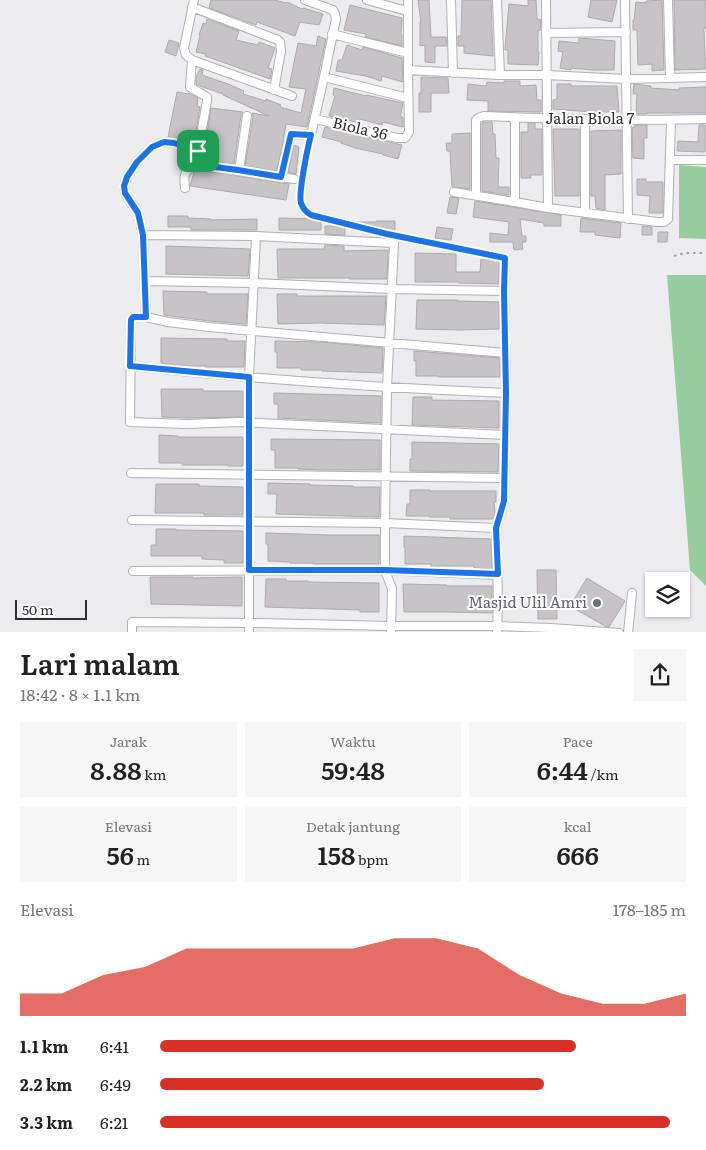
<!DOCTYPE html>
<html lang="id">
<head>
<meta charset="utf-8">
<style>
  :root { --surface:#fff; --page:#f6f6f6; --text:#222; --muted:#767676; --accent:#d93025 }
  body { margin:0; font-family:Literata,serif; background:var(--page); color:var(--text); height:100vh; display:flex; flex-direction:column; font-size:19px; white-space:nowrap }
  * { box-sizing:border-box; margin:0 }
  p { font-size:16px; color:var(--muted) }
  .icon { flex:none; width:28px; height:28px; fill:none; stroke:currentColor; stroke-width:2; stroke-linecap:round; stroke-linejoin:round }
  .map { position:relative; height:632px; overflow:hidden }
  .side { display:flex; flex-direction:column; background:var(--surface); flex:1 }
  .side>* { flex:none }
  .buttons { position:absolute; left:645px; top:572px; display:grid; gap:10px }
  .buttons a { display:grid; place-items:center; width:45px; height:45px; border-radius:0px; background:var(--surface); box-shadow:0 1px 4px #0004; font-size:25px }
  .scale { position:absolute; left:15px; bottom:12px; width:72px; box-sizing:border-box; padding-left:5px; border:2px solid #2e2d2f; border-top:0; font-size:14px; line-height:18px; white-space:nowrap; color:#2e2d2f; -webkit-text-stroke:4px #fff; paint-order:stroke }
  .pin { position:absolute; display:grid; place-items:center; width:42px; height:42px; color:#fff; margin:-21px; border-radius:10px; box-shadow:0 2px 8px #0006 }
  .round { display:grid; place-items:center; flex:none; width:52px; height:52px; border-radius:0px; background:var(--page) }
  .headline { display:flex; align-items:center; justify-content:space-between; height:85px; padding:0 20px }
  h1 { font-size:28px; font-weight:600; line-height:38px }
  .stats { display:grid; grid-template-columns:repeat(3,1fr); gap:8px; height:85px; padding:5px 20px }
  .stats div { display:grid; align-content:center; border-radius:0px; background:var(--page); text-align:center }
  .stats b { font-size:25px; font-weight:600 }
  .stats small { font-size:14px; font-weight:400 }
  .stats p { font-size:14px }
  .chart { height:140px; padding:10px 20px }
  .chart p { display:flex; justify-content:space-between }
  .chart svg { width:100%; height:90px; margin-top:5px; fill:var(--accent); opacity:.7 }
  ul { padding:0 20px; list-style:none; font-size:16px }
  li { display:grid; grid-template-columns:80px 60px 1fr; align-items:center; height:38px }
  li i { height:12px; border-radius:6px; background:var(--accent) }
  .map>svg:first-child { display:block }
</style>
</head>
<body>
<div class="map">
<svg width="706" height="633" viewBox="0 0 706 633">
  <rect width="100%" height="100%" fill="#ebebf0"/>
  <!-- green -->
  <path fill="#97cd9e" d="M679 165 706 167V239L679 238Z
    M667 275H706V586L690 570Z"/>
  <!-- building -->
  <path fill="#c7c3c7" stroke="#ada9ac" d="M211 0H275L286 3 287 2 302 9 303 8 323 14 319 25 300 22 295 36 257 22 256 25 209 8Z
    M418 0H429L431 37H446L447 46H435V63L425 62V45L420 46V22L421 23Z
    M462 0H491L493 56 464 53V46H458V36H461Z
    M528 0H536L537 19 541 20 540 31 538 30V52H539L538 65 508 64V50H505V48L509 4 528 6Z
    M591 0H617L612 22 588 17Z
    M662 0 664 70 652 71V64L638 65 637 30H633V20H634L636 2 646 3V1Z
    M674 0H706V28H704L705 59H706V69L675 70Z
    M350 5 402 18 401 35H402V46L365 37 366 34 344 30Z
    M207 19 239 31 236 40 258 45 259 42 275 48 268 68 272 69 270 79 205 56 206 54 196 52 200 35H199L203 23 206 24Z
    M318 36 326 39 307 127 286 124 283 143 277 171 245 166 253 117 252 113 269 116 223 95V94L200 86 196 84V77L200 69 203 70 202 75 228 84 244 91 243 94 266 101V99L281 105 280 107 301 113 306 89 289 87 298 43 316 46Z
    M579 38 615 41 614 70H592L571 68V70L560 68 563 52 558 51 559 41 579 43Z
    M169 40 179 43 176 56 165 52Z
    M347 45 362 50 363 47 402 58 403 82 382 76 381 81 366 76 336 71 338 60H342Z
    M421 77 448 78 449 93H431V112H419V93H421Z
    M504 81H520V86L536 85 537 100H541V112L488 111V101L467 100 468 84 486 86 487 82 504 83Z
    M557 84H571V86H617L619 112H600V113L591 114V112L553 109V100L557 99Z
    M634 84 651 86V88L679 90V88L706 87V113H647V114H636L637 94H633Z
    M334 88 366 96V95L403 103 400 117H403V127L383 122 382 125 360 119 359 123 329 116 335 96 333 95Z
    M177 92 188 94V93L198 98 197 106 200 107 194 142 168 137Z
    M211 108 243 112 241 115 234 164 204 160V152Z
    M485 122H492L493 134H495L496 158H499L498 187H509V195L482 191V123Z
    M528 123H535V129H542V175H530L531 178H521V132H528Z
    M635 125H647V138H644V159L633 158 632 130 633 127H635Z
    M699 125H705V152L677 151 678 141 698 142Z
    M325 127 402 145 398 159 383 155V154L355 148 341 143V142L322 137Z
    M553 129H579V196H555Z
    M621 130V174L605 175V210L596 208 595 196H591V131Z
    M470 133V189L452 187 450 151H447L446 143H452V134Z
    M294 145 299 147 296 174 288 172Z
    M198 170 289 184 286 200 190 186 194 172Z
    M637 179H646V182H663V213H649L650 196 637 195Z
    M450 197 459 198 456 214 447 213Z
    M475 201 561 215V226H544V223L520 219 522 236H526V242H522L523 249 514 250 513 242H490V233L508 235 509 222 473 217Z
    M168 216H188V218L211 219V220L257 219V230H191V227H168Z
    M279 218 321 219V230H279Z
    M581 218 621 223 620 238 595 235V232H580Z
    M376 221H395V232L358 227V222H376Z
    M325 226H345V235L325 234Z
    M642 226 652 227V235H642Z
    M437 227 453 229 451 240 435 238Z
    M658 232H668L667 242H658Z
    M325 245 344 246V251L388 250 387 279H349V278H278L277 249H324Z
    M166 246 250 249 248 276 166 274Z
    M415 253 456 254V272H480L481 259 499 260V284L459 283V282H415Z
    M163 291 207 292V294H248L246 324 209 321 164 315Z
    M277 294H297V296H386L384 325 320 323 278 324Z
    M417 300H458L457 301 499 302V329L461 330 416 329Z
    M161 338 227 339V341H245L244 367H205V366H187L161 363Z
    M275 341 321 342 383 348 382 373 322 371V370H301V368H277V352H275Z
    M414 351 500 358V377H438V376H416V361H414Z
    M161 389H203V391H243V417L187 418 162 417Z
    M274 393 381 396V423L278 418V404H274Z
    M413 397H432V400L499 401V428L412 425Z
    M159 435 178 436V437H243V466H228V465H182V463H159Z
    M271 439 380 440V470H321L298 469V468H275V450H271Z
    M412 442 499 444 498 472 410 471V459H412Z
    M268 483 310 484V485L353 486V487H380L379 517 276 514 277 494H268Z
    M156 484H199V486L243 487V515H204V513H155Z
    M410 490H430V491H496V502H494L495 513 493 519H450V517H429V516H406L407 504H410Z
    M156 529H176V530L243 531V563H224V560L202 559V556H151V545H156Z
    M266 533 329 535H379V564H313V563H290V562L268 561V544H266Z
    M404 536 491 539 492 569 474 568V566H431V564H405V547H404Z
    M537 570H556L557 619H538Z
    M150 577H193V578L242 577V606L151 604Z
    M587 578 625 601 609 627 605 626 570 606Z
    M266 579H286V581H308V582L379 583V612H360V610L265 607Z
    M403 584 447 585V586H492V613L449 612H404Z"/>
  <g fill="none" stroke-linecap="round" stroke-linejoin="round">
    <defs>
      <path id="street" d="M194 0 184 48 186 55 192 60 292 96
        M367 0 407 11
        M451 0 453 73
        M497 0 500 75
        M546 0 548 208
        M625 0 628 219
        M668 0 670 78
        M192 7 278 40 280 42 281 51 274 90
        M546 33 626 32
        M332 34 408 53
        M192 60 190 87 207 97V101L198 151V163L200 165 294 179
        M408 70V0
        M324 77 408 98
        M515 118V202L548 208 657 222H664L668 219 671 120
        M315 119 397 138H405L409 132 408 70 500 75H547L626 79 706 77
        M585 120V213
        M670 160H706
        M239 170 247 116
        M281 177 291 134 311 135 324 77 336 19 335 14 333 10 305 0
        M185 188C183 172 185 171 198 163
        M454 192 515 202
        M476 195V120L478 118 484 116C558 119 632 121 706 119
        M143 235 256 236
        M145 281 253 283 392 289 504 291
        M146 317 143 235 138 213 125 193 124 186 127 177 137 162 152 147 164 142 174 143 198 151
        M130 366C255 379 380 388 506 393
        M505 435 238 422 187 424 130 422 131 323 133 317H146L168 322 209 327 505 353
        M131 473 504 478
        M132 520 385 523 387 387 394 243 256 236 249 377V633
        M496 528 498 600 497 633
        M133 571 385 570 497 575
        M132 633V622L259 623 391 626H497L551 628 619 633
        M391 633 392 589 385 570V523L496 528 504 501 506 393 504 291 505 258
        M628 633 632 593"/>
    </defs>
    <!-- street casing -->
    <use href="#street" stroke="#b0afb4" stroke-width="10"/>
    <!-- path -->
    <path stroke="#9d9ca0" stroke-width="2" stroke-dasharray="2.5 4" stroke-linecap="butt" d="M303 178 309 144
      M302 183C300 198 299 205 311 215L382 233
      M399 237 498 256
      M674 256 685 253H706"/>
    <!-- street -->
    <use href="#street" stroke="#fff" stroke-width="8"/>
  </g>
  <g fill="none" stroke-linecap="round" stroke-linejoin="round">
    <defs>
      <path id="route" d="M291 134 311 135C308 146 298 194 301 203 303 209 306 212 311 215L387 234 505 258 504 291 506 393 504 501 496 528 498 574 385 570H249V377L130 366 131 320 133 317H146L143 235 138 213 125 193 124 186 127 177 137 162 152 147 164 142 174 143 198 151V162L200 165 238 170 281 177Z"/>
    </defs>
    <!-- route casing -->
    <use href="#route" stroke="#fff" stroke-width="10"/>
    <!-- route -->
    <use href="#route" stroke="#1a73e8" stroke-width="6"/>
  </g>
  <!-- markers -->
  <circle fill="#6b7280" stroke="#fff" stroke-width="2" cx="597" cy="603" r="5"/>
  <g text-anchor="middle" stroke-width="4" stroke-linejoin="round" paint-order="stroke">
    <!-- street labels -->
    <g font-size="15" fill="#2e2d2f" stroke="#fff">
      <text x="590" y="124">Jalan Biola 7</text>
      <text transform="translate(360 129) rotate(13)" y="5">Biola 36</text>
    </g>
    <!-- worship labels -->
    <g font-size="15" fill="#5b616d" stroke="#fff" text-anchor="end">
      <text x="587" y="608">Masjid Ulil Amri</text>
    </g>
  </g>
</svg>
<div class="buttons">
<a><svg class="icon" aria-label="layers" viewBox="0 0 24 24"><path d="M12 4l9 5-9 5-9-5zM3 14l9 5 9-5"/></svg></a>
</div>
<div class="scale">50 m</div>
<div class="pin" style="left:198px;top:151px;background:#1e9e55"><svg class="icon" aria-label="arrive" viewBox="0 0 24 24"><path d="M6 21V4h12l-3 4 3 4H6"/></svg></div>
</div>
<section class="side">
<div class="headline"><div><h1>Lari malam</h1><p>18:42 · 8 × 1.1 km</p></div><a class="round"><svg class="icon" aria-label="share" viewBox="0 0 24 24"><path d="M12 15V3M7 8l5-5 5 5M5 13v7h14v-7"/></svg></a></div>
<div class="stats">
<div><p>Jarak</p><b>8.88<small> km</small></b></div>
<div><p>Waktu</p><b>59:48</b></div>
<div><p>Pace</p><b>6:44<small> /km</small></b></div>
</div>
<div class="stats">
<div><p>Elevasi</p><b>56<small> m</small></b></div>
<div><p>Detak jantung</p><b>158<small> bpm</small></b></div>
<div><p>kcal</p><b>666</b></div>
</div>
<div class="chart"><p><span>Elevasi</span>178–185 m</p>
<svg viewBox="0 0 160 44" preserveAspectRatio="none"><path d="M0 44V33L10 33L20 24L30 20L40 11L50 11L60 11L70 11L80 11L90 6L100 6L110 11L120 24L130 33L140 38L150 38L160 33V44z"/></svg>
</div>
<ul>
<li><b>1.1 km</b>6:41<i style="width:79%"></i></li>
<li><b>2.2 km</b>6:49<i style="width:73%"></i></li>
<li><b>3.3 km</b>6:21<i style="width:97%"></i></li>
</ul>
</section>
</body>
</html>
